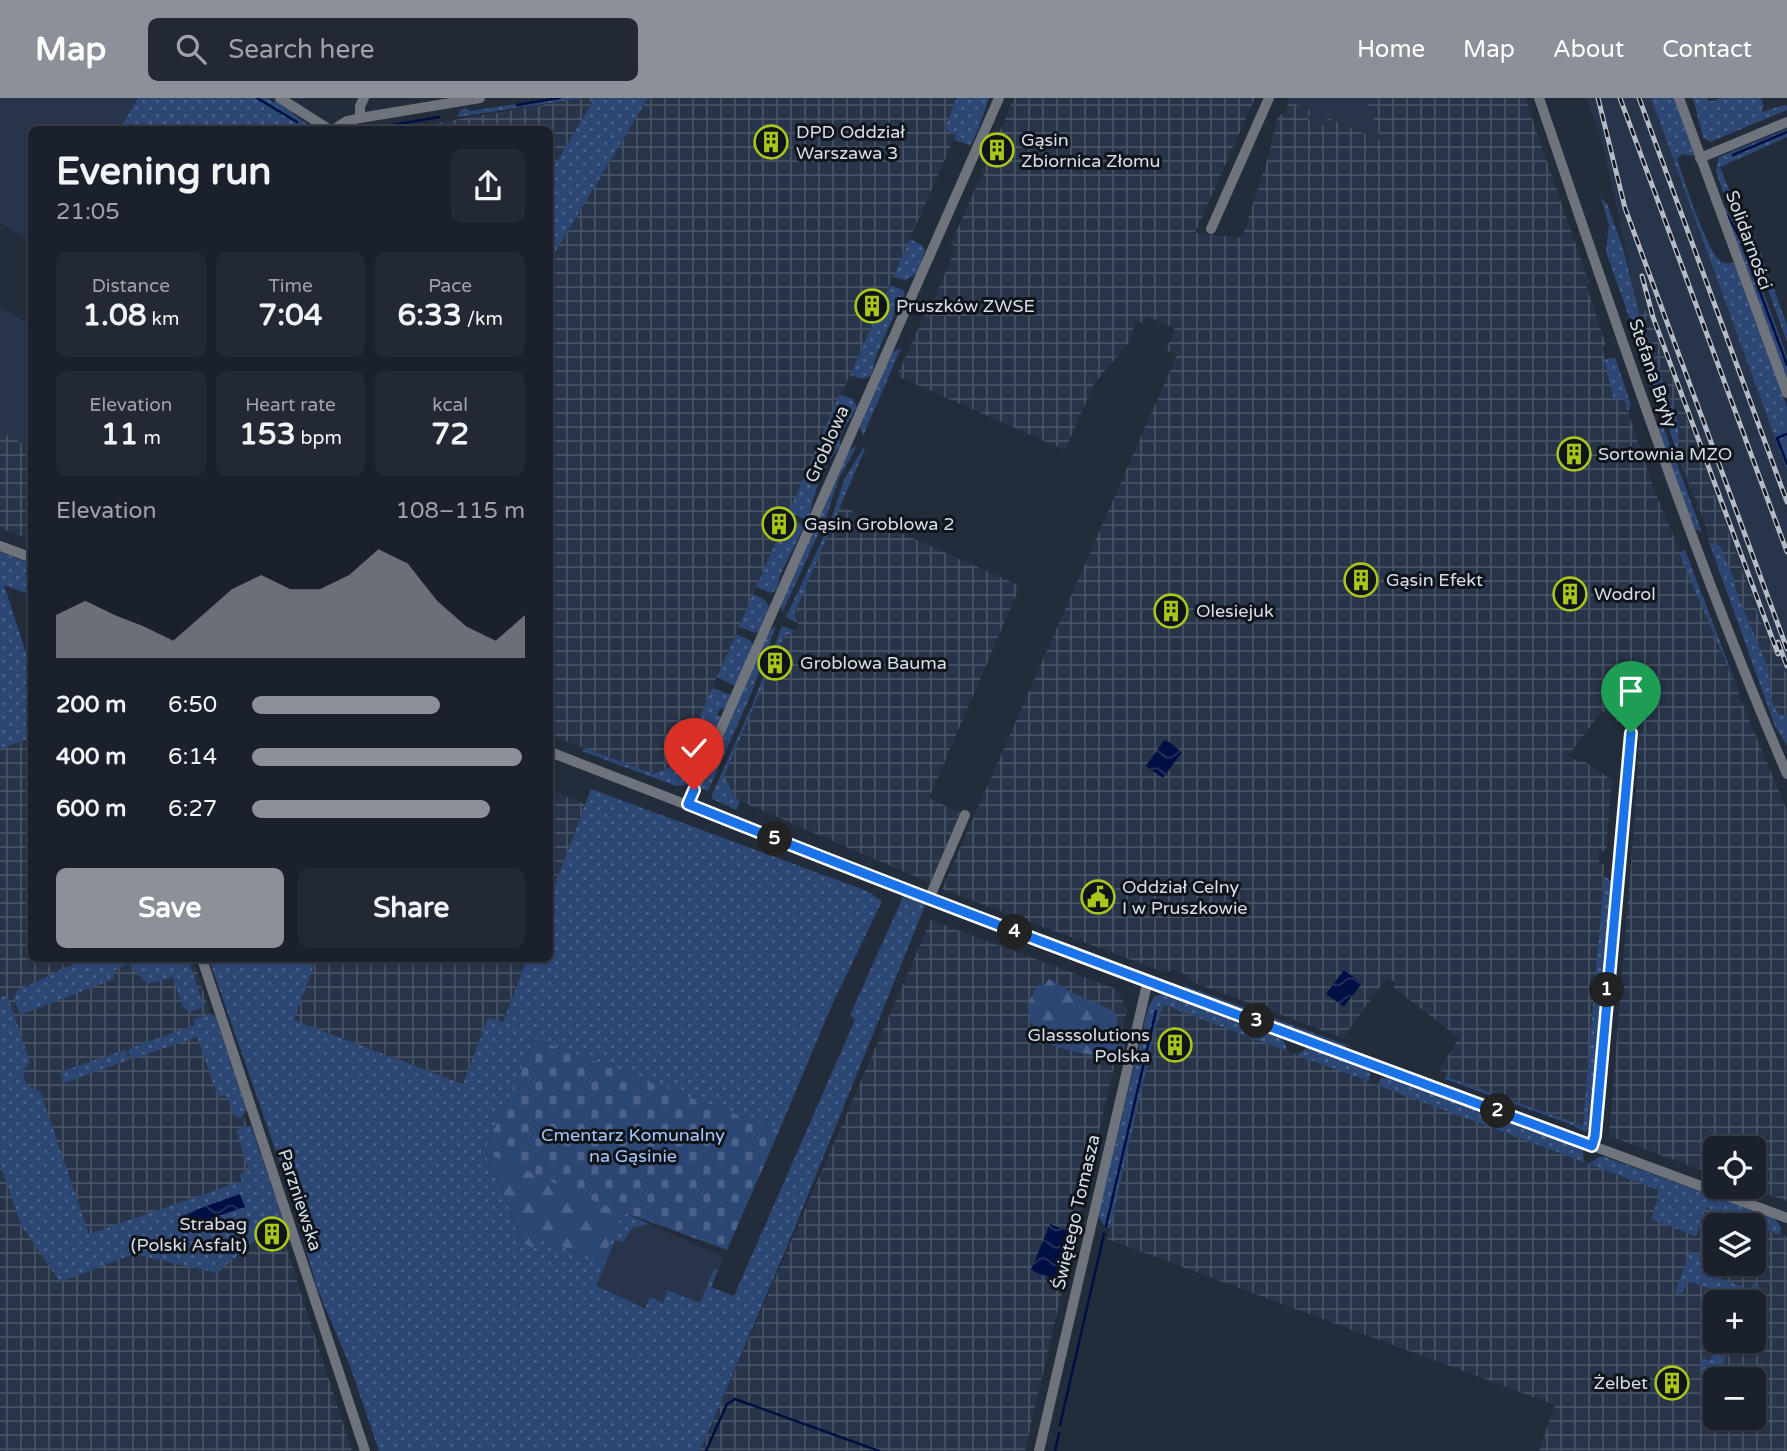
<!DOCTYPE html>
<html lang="en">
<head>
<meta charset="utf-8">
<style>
  :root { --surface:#1a212c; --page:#232934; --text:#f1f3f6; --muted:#9fa3a9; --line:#383e48; --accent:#8c9099 }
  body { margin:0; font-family:"Varela Round",sans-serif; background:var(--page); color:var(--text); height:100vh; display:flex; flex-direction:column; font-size:26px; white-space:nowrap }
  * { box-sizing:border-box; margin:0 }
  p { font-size:23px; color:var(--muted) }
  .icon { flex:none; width:38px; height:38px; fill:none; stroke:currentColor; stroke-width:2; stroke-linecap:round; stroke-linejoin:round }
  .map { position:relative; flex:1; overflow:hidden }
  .sheet { position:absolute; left:28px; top:28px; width:525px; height:836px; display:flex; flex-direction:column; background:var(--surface); border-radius:10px; box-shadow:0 2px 5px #0004,0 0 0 2px var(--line) }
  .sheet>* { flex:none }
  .buttons { position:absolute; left:1703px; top:1038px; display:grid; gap:14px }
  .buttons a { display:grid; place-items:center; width:63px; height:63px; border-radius:10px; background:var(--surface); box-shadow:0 2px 5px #0004,0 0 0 2px var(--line); font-size:35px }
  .pin { position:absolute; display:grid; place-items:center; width:60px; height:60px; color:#fff; margin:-72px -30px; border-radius:50% 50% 50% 0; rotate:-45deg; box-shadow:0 0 7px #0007 }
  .pin .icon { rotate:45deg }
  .km { position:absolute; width:35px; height:35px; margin:-18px; border-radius:50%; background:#222; color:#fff; font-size:19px; line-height:35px; text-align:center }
  .round { display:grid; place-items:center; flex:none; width:74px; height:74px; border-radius:10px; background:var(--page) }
  .summary { display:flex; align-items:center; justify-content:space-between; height:119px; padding:0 28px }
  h1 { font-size:38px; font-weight:700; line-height:52px }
  .stats { display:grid; grid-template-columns:repeat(3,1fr); gap:10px; height:119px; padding:7px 28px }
  .stats div { display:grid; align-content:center; border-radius:10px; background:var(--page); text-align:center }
  .stats b { font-size:30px; font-weight:700 }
  .stats small { font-size:19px; font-weight:400 }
  .stats p { font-size:19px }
  .chart { height:196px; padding:14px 28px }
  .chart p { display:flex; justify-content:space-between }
  .chart svg { width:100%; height:126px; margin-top:7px; fill:var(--accent); opacity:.7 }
  .primary-button { display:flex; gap:14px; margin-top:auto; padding:14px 28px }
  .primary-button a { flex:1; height:80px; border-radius:10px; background:var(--accent); color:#fff; font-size:28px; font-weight:700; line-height:80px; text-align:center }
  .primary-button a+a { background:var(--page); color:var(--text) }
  ul { padding:0 28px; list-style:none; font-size:23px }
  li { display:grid; grid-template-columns:112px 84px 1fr; align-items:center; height:52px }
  li i { height:18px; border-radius:9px; background:var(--accent) }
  header { display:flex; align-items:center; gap:42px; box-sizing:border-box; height:98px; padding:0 35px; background:var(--accent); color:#fff }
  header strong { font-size:33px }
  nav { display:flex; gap:38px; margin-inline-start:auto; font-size:24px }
  .search { width:490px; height:63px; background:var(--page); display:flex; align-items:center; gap:18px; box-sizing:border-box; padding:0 24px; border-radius:10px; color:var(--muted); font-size:26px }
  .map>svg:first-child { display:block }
</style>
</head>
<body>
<header>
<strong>Map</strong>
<div class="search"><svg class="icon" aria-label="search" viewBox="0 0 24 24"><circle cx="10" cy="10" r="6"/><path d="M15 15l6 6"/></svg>Search here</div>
<nav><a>Home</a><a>Map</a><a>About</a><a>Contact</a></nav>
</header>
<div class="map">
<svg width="1787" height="1353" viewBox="0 0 1787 1353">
  <defs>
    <pattern id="industrial-grid" width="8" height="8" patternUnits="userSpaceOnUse" patternTransform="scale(1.75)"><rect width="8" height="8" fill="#283449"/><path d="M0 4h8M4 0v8" fill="none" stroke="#465163"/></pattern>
    <pattern id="grass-dots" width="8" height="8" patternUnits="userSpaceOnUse" patternTransform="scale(1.75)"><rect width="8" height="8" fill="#2d4775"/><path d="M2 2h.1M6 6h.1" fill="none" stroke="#4b6189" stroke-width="1.8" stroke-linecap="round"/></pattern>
    <pattern id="forest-firs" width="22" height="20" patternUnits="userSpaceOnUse" patternTransform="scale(1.75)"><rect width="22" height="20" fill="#2d4775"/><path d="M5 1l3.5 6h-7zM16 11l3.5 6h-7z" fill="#4b6189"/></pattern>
    <pattern id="cemetery-stones" width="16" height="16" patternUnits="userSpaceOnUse" patternTransform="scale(1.75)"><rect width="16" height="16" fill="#2d4775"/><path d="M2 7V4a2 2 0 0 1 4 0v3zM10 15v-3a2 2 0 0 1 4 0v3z" fill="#4b6189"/></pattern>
    <pattern id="water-waves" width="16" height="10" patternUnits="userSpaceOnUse" patternTransform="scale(1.75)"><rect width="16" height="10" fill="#000f43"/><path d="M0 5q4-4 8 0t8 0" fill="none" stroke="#24325e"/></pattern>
  </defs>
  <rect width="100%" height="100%" fill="#232c3b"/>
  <!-- built -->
  <path fill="#283449" d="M0 0H138L119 31 32 32 31 143 0 125Z
    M1289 0H1366L1383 44 1329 20 1324 29 1308 21 1311 13 1288 3Z
    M1586 0H1651L1787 373V577L1764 532 1648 213H1639L1601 39Z
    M0 209 31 227V350L0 333Z
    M623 1114 724 1159 693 1230 592 1187Z"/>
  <!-- industrial -->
  <path fill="url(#industrial-grid)" fill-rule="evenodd" d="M583 0H588L592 5 550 75V32H395Z
    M648 0H957L944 31 956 36 679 665 654 676 550 637V163Z
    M1014 0H1255L1195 135 1242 140 1268 59 1278 19 1286 13 1289 3 1311 13 1308 21 1324 28 1328 20 1382 43 1366 0H1525L1589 185 1586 187 1606 247 1602 249 1615 301 1623 299 1653 389 1787 713V1103L1746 1089 1754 1088V1050H1715V1077L1609 1038 1634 728 1640 628 1618 624 1602 613 1568 658 1580 664 1582 662 1612 682 1606 753H1600L1599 759V764L1604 767V774L1584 1029 1449 980 1447 976 1439 972 1459 940 1394 890V884L1387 879 1343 940 1187 882 1188 877 1180 874 1173 872 1164 874 942 791 1177 257 1166 252 1175 231 1147 218 1143 225 1135 222 1130 243 1094 286 1065 352 897 278 926 213H929L956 149 951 146 980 80 984 78 982 75Z
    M1639 213H1648L1764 532 1787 577V638L1775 628 1708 440 1706 429 1679 356 1677 349 1680 332 1677 322Z
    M0 333 31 350V442L0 430Z
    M840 408 1020 488 929 700 960 715 930 785 740 703 735 699 724 678 784 538 795 533 798 525 794 516Z
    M31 640 32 861H193L352 1353H0V651Z
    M550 692 585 706 550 800Z
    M931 822 1116 891 1127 912 1025 1353H700Z
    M316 861H527L502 924 488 921 464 986 294 922Z
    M1164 907 1753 1127H1715V1166H1754V1127L1787 1139V1353H1539L1555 1307 1107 1141 1156 928ZM1715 1204H1754V1242H1715ZM1715 1281H1754V1320H1715Z"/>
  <!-- grass -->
  <path fill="url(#grass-dots)" d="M138 0H268L273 5 275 2 293 14V16L307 26 306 32H119Z
    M567 0H583L457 19 460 13 465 10 471 13 515 6 520 9 525 6Z
    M588 0H648L550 163V75L592 5Z
    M957 0H989C985 11 976 41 970 47L954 42 956 36 944 31Z
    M1651 0H1674L1695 58 1682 56 1677 61C1683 78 1708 158 1722 164 1726 166 1730 165 1734 165L1787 309V373Z
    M1693 0H1707L1709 4 1721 0H1761L1764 9 1761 10 1763 14 1784 7 1787 8V12L1710 44 1703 39Z
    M1787 31V39L1720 69 1734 104 1754 137 1787 227V244L1748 137 1725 100 1716 73 1719 59Z
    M1601 100 1607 106 1623 150 1639 214 1677 322C1681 334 1676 345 1679 356L1705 432 1606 154 1609 127Z
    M1722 105 1744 140 1787 259V283Z
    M910 141 922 147 925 152 917 175 906 182 893 179Z
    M890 187 904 192 905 200 896 212 876 258 871 278 862 281 850 277Z
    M901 250 863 338 860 329 891 255Z
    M1615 259 1631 307 1628 313 1623 299 1614 302 1604 262Z
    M839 297 853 301 857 309C850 322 839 333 840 349 825 363 812 399 809 420L806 422 789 414Z
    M1662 325 1702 434 1695 431 1656 328Z
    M857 348 838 382 827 417 782 515 781 506 849 352Z
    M863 350 865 351 794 516 798 525 786 519 830 425 844 382Z
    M786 422 803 426 804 429 780 477 777 492 771 495 756 489Z
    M1709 444 1720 448 1734 482 1736 493 1768 570 1770 596 1774 609 1779 616 1787 617V648L1775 628Z
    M1685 452 1741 599 1679 455Z
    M0 454 32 466 31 497 4 487 31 570V640L0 651Z
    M753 496 764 501 769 508 759 533 755 535 739 529Z
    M776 528 749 601 708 693 700 690 769 533Z
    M782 528 795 533 784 538 724 678 735 699 740 703 736 712 712 701V697L754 603Z
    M736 536 750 542 753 547 735 588 717 579Z
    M712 590 731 597 725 611 720 610 717 617 721 619 692 686 676 688 582 653 584 650 654 676 680 665Z
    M591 691 867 793 882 803 831 909 779 1033 535 941 484 1054 505 1099 520 1143 533 1150 544 1141 568 1151 600 1168 623 1114 649 1126 632 1130 623 1144 615 1142 596 1188 645 1210 650 1199 663 1205 667 1192 700 1205 714 1171 718 1172 711 1189 734 1198 855 922 850 917 904 797 926 805 789 1144 700 1353H379L350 1268 317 1190 288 1088 209 861H316L294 922 463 986 488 920 503 924 527 861H550V800Z
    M1604 778 1613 784 1591 1030 1585 1034 1570 1026 1445 981 1447 975 1450 980 1583 1028Z
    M83 861H188L204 909 190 914 183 909 173 879 148 886 128 866 114 873V881L20 917 14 900 17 893Z
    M1183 887 1349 948 1343 950 1189 894Z
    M1164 895 1240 922 1239 926 1244 928 1245 924C1262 930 1285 933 1287 953L1164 907 1156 928 1110 1130 1107 1129 1156 913 1105 1129 1098 1118 1148 910 1154 899Z
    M4 898 9 902 30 964C18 976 24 990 40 993L89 1136 242 1083 240 1076 249 1072 236 1033 243 1028H251L285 1127 267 1132 217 1175 134 1156 60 1184 21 1127 0 1067V900Z
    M211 916 215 918 247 1012 240 1020 234 1017 228 1000 224 997 218 999 197 939 132 961 128 951 195 927 194 921Z
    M1307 950C1321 949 1361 964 1370 975L1369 982 1368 983 1297 957Z
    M125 952 129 962 64 985 60 974Z
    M1392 979 1574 1046 1583 1053 1584 1064 1377 987 1381 980Z
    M1599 1059H1605L1774 1120 1781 1129 1780 1137 1706 1110 1696 1138 1651 1121 1661 1093 1589 1066Z
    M1690 1153 1705 1159 1700 1173 1751 1192 1754 1185 1759 1186 1756 1194 1758 1196 1754 1203 1727 1204 1729 1198 1688 1183 1682 1195 1674 1197Z
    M1717 1243H1732L1720 1273 1714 1278H1707L1700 1271 1701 1260 1710 1263Z"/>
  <!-- forest -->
  <path fill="url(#forest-firs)" d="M1049 881 1073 895 1114 913 1117 918V930L1126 942 1120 966C1099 953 1056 956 1042 940 1039 938 1038 933 1036 931 1023 917 1028 903 1038 887H1045Z
    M484 1054 623 1114 600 1168 568 1151 544 1141 533 1150 520 1143 505 1099Z"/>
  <!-- cemetery -->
  <path fill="url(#cemetery-stones)" d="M535 941 779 1033 727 1152 604 1107 484 1054Z"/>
  <!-- water -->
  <path fill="url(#water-waves)" d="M1165 641 1182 654 1163 680 1146 668Z
    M1344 872 1362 885 1344 909 1326 896Z
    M240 1096 245 1109 191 1127 187 1115Z
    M1050 1126 1070 1134 1057 1184 1031 1172Z"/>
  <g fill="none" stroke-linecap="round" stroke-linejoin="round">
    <!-- stream -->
    <path stroke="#000f43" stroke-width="2.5" d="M257 0 297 24
      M517 7 559 0
      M362 32 439 19
      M1733 57 1787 34
      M1727 117 1740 140 1787 267
      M1787 336 1777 340 1787 366
      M1106 1128 1156 913
      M1060 1327 1104 1136
      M706 1353 727 1306 735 1301 879 1353
      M1055 1353 1059 1335"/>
    <!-- minor -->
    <path stroke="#6f747c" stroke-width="10" d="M280 0 330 32
      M1539 0C1617 227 1692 456 1787 676
      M1679 0 1787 295
      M360 20V8L364 0
      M333 32 347 23 360 20 480 0
      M1700 60 1787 24
      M1211 131 1269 0
      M0 448 32 460
      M550 654 1008 831 1787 1120
      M688 706 999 0
      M929 801 965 717
      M202 861 365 1353
      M1592 1048 1596 1038 1631 635
      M1039 1353 1148 882"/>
    <defs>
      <path id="rail" d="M1598 0 1625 110 1787 551
        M1620 0 1787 454
        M1639 0 1787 404
        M1642 178 1653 219 1778 556
        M1778 544 1787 568"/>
    </defs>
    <!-- rail casing -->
    <use href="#rail" stroke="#b5bbc6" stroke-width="5"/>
    <!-- rail -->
    <use href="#rail" stroke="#10141b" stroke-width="2.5" stroke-dasharray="8" stroke-linecap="butt"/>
  </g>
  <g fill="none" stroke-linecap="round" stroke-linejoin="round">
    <defs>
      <path id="route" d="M694 692 688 706C987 826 1290 936 1592 1048L1595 1038 1631 635"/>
    </defs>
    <!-- route casing -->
    <use href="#route" stroke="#fff" stroke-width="14"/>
    <!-- route -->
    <use href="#route" stroke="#1a73e8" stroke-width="9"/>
  </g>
  <!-- icons -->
  <defs>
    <symbol id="building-ring" viewBox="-11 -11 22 22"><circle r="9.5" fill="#10141b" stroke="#a9c71a" stroke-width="1.5"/><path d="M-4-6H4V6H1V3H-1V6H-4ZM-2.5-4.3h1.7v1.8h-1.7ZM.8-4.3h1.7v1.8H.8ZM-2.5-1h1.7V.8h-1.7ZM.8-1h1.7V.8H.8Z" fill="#a9c71a"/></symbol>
    <symbol id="civic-ring" viewBox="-11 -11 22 22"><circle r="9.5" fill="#10141b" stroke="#a9c71a" stroke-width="1.5"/><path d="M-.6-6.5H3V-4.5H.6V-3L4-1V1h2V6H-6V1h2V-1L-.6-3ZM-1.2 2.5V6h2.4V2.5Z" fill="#a9c71a"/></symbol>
  </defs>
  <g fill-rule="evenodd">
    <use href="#building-ring" x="752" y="25" width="38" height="38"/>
    <use href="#building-ring" x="978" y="33" width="38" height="38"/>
    <use href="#building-ring" x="853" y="189" width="38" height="38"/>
    <use href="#building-ring" x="1555" y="337" width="38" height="38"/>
    <use href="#building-ring" x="760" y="407" width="38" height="38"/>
    <use href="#building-ring" x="1342" y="463" width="38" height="38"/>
    <use href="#building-ring" x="1551" y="477" width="38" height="38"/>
    <use href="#building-ring" x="1152" y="494" width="38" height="38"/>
    <use href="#building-ring" x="756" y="546" width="38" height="38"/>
    <use href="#civic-ring" x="1079" y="780" width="38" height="38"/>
    <use href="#building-ring" x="1156" y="928" width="38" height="38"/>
    <use href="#building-ring" x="253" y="1117" width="38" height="38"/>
    <use href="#building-ring" x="1653" y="1266" width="38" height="38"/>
  </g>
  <g text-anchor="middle" stroke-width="6" stroke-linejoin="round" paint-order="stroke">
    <!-- poi labels -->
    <g font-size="18" fill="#d8dee8" stroke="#10141b" text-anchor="start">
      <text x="796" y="40">DPD Oddział<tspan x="796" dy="21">Warszawa 3</tspan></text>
      <text x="1021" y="48">Gąsin<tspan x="1021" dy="21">Zbiornica Złomu</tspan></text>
      <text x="896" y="214">Pruszków ZWSE</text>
      <text x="1598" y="362">Sortownia MZO</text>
      <text x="804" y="432">Gąsin Groblowa 2</text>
      <text x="1386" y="488">Gąsin Efekt</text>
      <text x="1594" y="502">Wodrol</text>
      <text x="1196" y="519">Olesiejuk</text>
      <text x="800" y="571">Groblowa Bauma</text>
      <text x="1122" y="795">Oddział Celny<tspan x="1122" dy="21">I w Pruszkowie</tspan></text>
      <text x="1150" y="943" text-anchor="end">Glasssolutions<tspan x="1150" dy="21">Polska</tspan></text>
      <text x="247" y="1132" text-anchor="end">Strabag<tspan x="247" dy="21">(Polski Asfalt)</tspan></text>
      <text x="1648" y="1291" text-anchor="end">Żelbet</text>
    </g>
    <!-- street labels -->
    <g font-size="18" fill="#d8dee8" stroke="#10141b">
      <text transform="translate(1749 142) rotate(70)" y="6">Solidarności</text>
      <text transform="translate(1653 275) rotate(71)" y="6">Stefana Bryły</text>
      <text transform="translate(827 346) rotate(-66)" y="6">Groblowa</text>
      <text transform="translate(300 1102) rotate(72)" y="6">Parzniewska</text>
      <text transform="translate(1076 1114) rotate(-77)" y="6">Świętego Tomasza</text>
    </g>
    <!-- park labels -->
    <g font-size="18" fill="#a8c6f9" stroke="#10141b">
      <text x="633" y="1043">Cmentarz Komunalny<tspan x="633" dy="21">na Gąsinie</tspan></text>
    </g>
  </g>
</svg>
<div class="buttons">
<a><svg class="icon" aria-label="locate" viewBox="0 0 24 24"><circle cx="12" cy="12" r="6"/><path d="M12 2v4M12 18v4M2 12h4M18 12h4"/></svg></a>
<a><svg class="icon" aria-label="layers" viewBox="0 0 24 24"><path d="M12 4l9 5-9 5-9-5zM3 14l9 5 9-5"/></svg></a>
<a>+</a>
<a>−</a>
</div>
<div class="pin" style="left:1631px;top:635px;background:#1e9e55"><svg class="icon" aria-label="arrive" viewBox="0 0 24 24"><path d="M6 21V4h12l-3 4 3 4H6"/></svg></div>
<div class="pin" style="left:694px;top:692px;background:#d93025"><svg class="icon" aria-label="check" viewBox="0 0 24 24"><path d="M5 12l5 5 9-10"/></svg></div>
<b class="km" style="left:1607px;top:892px">1</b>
<b class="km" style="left:1498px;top:1013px">2</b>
<b class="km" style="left:1257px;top:923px">3</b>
<b class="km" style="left:1015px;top:834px">4</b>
<b class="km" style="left:775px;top:741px">5</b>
<section class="sheet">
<div class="summary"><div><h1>Evening run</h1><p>21:05</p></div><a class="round"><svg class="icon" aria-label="share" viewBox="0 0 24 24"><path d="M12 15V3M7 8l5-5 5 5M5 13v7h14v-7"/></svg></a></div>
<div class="stats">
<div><p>Distance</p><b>1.08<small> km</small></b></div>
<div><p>Time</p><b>7:04</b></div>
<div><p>Pace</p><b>6:33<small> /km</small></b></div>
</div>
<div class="stats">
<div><p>Elevation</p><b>11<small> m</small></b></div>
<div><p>Heart rate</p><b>153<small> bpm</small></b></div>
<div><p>kcal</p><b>72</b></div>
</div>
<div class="chart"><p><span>Elevation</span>108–115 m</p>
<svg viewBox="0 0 160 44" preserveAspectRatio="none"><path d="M0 44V29L10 24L20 29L30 33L40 38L50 29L60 20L70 15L80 20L90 20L100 15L110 6L120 11L130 24L140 33L150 38L160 29V44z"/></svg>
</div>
<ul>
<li><b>200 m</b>6:50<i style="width:69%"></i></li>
<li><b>400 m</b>6:14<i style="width:99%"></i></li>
<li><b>600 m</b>6:27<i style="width:87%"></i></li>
</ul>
<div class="primary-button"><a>Save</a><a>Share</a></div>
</section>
</div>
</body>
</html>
